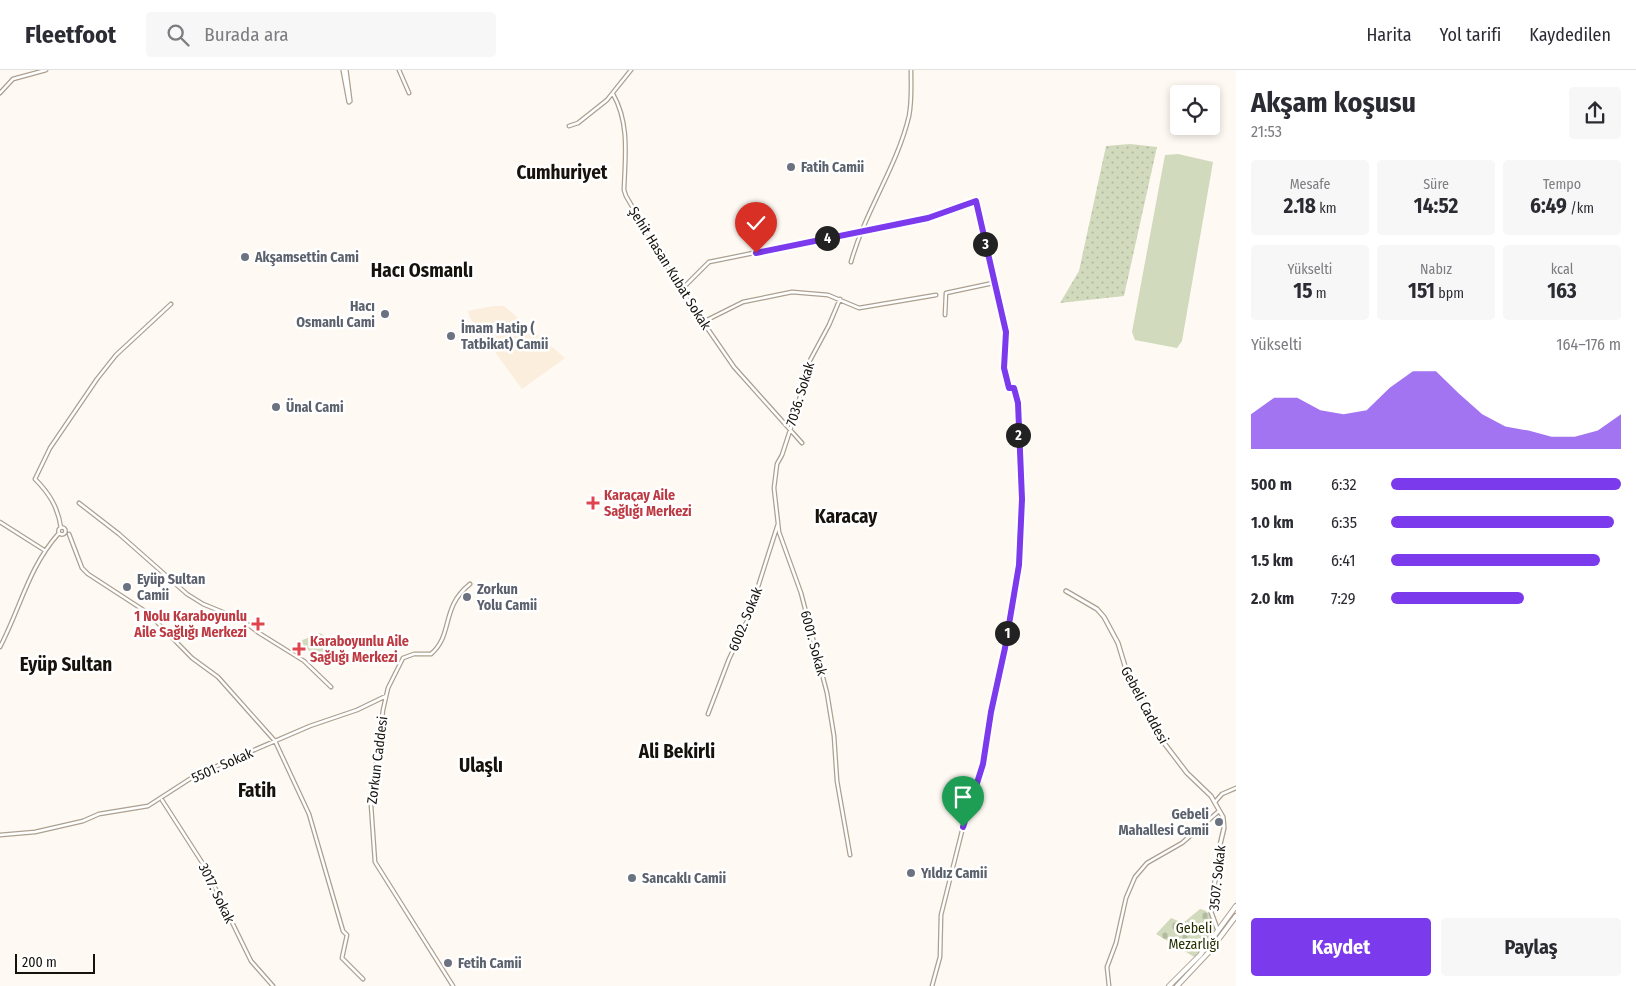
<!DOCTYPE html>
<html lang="tr">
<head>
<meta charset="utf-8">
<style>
  :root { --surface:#fff; --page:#f7f7f7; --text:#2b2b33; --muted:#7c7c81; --line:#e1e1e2; --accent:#7c3aed }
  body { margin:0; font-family:"Fira Sans Condensed",sans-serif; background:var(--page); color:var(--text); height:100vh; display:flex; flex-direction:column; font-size:19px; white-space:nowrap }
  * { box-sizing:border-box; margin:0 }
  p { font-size:16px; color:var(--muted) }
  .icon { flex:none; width:28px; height:28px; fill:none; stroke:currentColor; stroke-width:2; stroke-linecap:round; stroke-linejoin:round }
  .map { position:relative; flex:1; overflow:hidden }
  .side { display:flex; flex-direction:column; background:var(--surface); width:400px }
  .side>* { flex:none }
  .controls { position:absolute; left:1170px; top:15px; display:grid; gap:10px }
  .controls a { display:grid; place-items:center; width:50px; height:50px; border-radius:5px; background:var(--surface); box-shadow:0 2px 8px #0003; font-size:25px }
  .scale { position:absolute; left:15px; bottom:12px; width:80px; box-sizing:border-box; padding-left:5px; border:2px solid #16120c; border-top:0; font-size:14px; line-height:18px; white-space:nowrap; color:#16120c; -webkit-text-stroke:4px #fff; paint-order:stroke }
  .pin { position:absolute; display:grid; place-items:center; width:42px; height:42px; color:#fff; margin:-51px -21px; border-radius:50% 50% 50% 0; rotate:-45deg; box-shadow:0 0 5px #0007 }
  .pin .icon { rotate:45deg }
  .km { position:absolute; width:25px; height:25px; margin:-12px; border-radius:50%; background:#222; color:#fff; font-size:14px; line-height:25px; text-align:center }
  .round { display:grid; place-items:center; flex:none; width:52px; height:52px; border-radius:5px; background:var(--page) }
  .head { display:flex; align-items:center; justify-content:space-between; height:85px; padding:0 15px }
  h1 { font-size:28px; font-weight:700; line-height:38px }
  .metrics { display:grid; grid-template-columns:repeat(3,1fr); gap:8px; height:85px; padding:5px 15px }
  .metrics div { display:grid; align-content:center; border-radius:5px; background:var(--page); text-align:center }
  .metrics b { font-size:21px; font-weight:700 }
  .metrics small { font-size:14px; font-weight:400 }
  .metrics p { font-size:14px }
  .chart { height:140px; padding:10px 15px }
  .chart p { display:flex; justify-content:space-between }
  .chart svg { width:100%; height:90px; margin-top:5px; fill:var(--accent); opacity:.7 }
  .cta { display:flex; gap:10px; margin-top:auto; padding:10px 15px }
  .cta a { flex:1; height:58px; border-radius:5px; background:var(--accent); color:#fff; font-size:20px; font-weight:700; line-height:58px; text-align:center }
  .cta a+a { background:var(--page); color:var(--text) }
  ul { padding:0 15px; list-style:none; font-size:16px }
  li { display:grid; grid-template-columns:80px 60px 1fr; align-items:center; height:38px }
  li i { height:12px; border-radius:6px; background:var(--accent) }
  header { display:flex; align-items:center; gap:30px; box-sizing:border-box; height:70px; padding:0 25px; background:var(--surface); border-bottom:1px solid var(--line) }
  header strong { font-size:24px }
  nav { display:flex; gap:28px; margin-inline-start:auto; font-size:18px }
  .search { width:350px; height:45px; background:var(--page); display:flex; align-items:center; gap:12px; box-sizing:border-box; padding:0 18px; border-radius:5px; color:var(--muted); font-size:19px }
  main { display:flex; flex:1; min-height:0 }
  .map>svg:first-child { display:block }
</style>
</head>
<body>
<header>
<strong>Fleetfoot</strong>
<div class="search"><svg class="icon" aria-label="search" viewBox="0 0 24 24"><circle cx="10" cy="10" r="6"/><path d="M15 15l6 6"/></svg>Burada ara</div>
<nav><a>Harita</a><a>Yol tarifi</a><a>Kaydedilen</a></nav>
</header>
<main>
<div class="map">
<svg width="1236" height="916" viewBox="0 0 1236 916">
  <defs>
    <pattern id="grass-dots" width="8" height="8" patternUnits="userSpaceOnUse" patternTransform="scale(1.25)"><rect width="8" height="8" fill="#d1dabc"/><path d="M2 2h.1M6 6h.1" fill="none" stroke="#b3baa0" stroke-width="1.8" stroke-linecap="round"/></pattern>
    <pattern id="cemetery-stones" width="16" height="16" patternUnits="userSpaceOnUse" patternTransform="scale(1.25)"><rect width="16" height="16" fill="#d1dabc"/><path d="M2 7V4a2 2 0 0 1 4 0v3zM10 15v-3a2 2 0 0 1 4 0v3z" fill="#b3baa0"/></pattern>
  </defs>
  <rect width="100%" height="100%" fill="#fef9f2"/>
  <!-- built -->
  <path fill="#fceedc" d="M493 236H504L565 288 522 319 470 248 468 241Z"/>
  <!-- grass -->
  <path fill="url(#grass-dots)" d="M1130 74 1157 77 1124 226 1060 233 1079 201 1106 76Z"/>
  <!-- cemetery -->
  <path fill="url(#cemetery-stones)" d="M1200 839C1212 841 1214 853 1215 863L1196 888 1156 864 1171 848 1183 853Z"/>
  <!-- park -->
  <path fill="#d1dabc" d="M1178 84 1213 92 1182 271 1177 278 1135 270 1132 262 1165 85Z
    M320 563 339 576 316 588 300 571Z"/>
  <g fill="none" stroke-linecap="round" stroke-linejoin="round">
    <defs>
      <path id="tertiary" d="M399 0 409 23
        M0 23 13 9 46 0
        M613 24C630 54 625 87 624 120L626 126 681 220 734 297 802 373
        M569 56 578 53 607 30 631 0
        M851 192C865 141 897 97 909 46 912 31 911 15 911 0
        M681 220 709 192 927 148 977 131 992 207 1006 262 1004 298 1009 318H1014L1018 333 1022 429 1019 495 1005 579 991 642 983 694 965 749 941 845 940 887 932 916
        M840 229 829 255 807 296 797 339 782 385 777 394 774 418 779 462 801 523 827 623 834 666 837 711 850 785
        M945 245 946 223 993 213
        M703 252 743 232 792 222 828 225 859 238 936 225
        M79 433 119 464 187 524 203 534 242 550 259 563 304 591 331 617
        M0 452 44 480
        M58.5 461a3.5 3.5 0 1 1 7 0a3.5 3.5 0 1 1-7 0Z
        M61 458C58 437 49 423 35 409L50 378 97 309 116 285 171 234
        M69 464 82 498 88 504 148 543 192 588 218 607 275 671 309 744 343 861 347 865 342 888 363 909
        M0 577C21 537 28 498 59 463
        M708 644 729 589 747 551 778 454
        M162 730 205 797 251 891 273 916
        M1215 732 1222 724 1236 718
        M0 765 35 762 83 751 99 744 148 736 196 705 310 656 357 640 386 626
        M453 916 375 792 371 735 383 640 388 618 403 588 414 584H431C454 564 440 538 470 514
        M1109 916 1107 897 1116 873 1126 828 1135 807 1147 793 1182 773 1219 741"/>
      <path id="secondary" d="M343 0 349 32
        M346 0 350 31
        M1066 521 1097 539 1104 547 1118 573 1128 606 1150 644 1161 669 1187 703 1211 726 1223 747 1224 758 1219 779 1211 842 1218 861"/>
      <path id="trunk" d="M1169 916 1200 885 1236 836
        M1177 916 1209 882 1236 846"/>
    </defs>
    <!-- tertiary casing -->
    <use href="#tertiary" stroke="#aca090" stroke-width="5"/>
    <!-- secondary casing -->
    <use href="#secondary" stroke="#aca090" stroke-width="5.5"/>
    <!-- trunk casing -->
    <use href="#trunk" stroke="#aca090" stroke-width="6"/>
    <!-- tertiary -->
    <use href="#tertiary" stroke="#fff" stroke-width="2.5"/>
    <!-- secondary -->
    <use href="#secondary" stroke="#fff" stroke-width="3"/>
    <!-- trunk -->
    <use href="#trunk" stroke="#fff" stroke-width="4"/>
  </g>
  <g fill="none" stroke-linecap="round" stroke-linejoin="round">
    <defs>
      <path id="route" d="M756 183 928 148 976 131 1006 262 1004 298 1009 318H1014L1018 333 1022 429 1019 495 1005 578 991 642 983 694 963 757"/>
    </defs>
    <!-- route casing -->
    <use href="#route" stroke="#fff" stroke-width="10"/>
    <!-- route -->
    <use href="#route" stroke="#7c3aed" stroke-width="6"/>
  </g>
  <!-- markers -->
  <g fill="#6b7280" stroke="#fff" stroke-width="2">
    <circle cx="791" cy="97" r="5"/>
    <circle cx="245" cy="187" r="5"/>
    <circle cx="385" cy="244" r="5"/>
    <circle cx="451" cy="266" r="5"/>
    <circle cx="276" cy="337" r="5"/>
    <circle cx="127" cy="517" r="5"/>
    <circle cx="467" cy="527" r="5"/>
    <circle cx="1219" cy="752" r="5"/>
    <circle cx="911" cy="803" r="5"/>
    <circle cx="632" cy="808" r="5"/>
    <circle cx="448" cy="893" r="5"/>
  </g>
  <g fill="#e0444e" stroke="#fff" stroke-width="2">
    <path d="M590.5 425.5h5v5h5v5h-5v5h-5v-5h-5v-5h5z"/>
    <path d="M255.5 546.5h5v5h5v5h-5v5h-5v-5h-5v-5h5z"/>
    <path d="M296.5 571.5h5v5h5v5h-5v5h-5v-5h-5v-5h5z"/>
  </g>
  <g text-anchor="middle" stroke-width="5" stroke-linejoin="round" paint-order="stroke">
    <!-- worship labels -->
    <g font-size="14" font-weight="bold" fill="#5b616d" stroke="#fff" text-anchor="start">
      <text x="801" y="102">Fatih Camii</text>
      <text x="255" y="192">Akşamsettin Cami</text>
      <text x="375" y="241" text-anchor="end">Hacı<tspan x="375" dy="16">Osmanlı Cami</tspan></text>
      <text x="461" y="263">İmam Hatip (<tspan x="461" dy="16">Tatbikat) Camii</tspan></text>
      <text x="286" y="342">Ünal Cami</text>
      <text x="137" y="514">Eyüp Sultan<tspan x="137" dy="16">Camii</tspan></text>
      <text x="477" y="524">Zorkun<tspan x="477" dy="16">Yolu Camii</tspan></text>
      <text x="1209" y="749" text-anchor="end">Gebeli<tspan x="1209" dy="16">Mahallesi Camii</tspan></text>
      <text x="921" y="808">Yıldız Camii</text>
      <text x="642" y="813">Sancaklı Camii</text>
      <text x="458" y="898">Fetih Camii</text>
    </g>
    <!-- street labels -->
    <g font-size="14" fill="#16120c" stroke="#fff">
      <text transform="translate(670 198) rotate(58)" y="5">Şehit Hasan Kubat Sokak</text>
      <text transform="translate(800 324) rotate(-73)" y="5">7036. Sokak</text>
      <text transform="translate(745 549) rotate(-68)" y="5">6002. Sokak</text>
      <text transform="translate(814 573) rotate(75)" y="5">6001. Sokak</text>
      <text transform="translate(1145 635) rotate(62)" y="5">Gebeli Caddesi</text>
      <text transform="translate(377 690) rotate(-83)" y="5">Zorkun Caddesi</text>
      <text transform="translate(222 695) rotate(-24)" y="5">5501. Sokak</text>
      <text transform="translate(1217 808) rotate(-84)" y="5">3507. Sokak</text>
      <text transform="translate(217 823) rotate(64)" y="5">3017. Sokak</text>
    </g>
    <!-- health labels -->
    <g font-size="14" font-weight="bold" fill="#be3a42" stroke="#fff" text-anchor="start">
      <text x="604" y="430">Karaçay Aile<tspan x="604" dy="16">Sağlığı Merkezi</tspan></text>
      <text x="247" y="551" text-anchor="end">1 Nolu Karaboyunlu<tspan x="247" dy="16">Aile Sağlığı Merkezi</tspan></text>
      <text x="310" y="576">Karaboyunlu Aile<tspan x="310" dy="16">Sağlığı Merkezi</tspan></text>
    </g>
    <!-- park labels -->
    <g font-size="14" fill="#262f00" stroke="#fff">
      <text x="1194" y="863">Gebeli<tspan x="1194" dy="16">Mezarlığı</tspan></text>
    </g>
    <!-- district labels -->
    <g font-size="19" font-weight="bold" fill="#16120c" stroke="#fff">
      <text x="562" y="109">Cumhuriyet</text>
      <text x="422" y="207">Hacı Osmanlı</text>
      <text x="846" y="453">Karacay</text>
      <text x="66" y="601">Eyüp Sultan</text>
      <text x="677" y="688">Ali Bekirli</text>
      <text x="481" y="702">Ulaşlı</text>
      <text x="257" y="727">Fatih</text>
    </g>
  </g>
</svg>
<div class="controls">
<a><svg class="icon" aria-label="locate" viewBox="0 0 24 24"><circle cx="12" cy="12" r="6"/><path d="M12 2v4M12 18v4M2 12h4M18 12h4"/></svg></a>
</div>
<div class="scale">200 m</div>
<div class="pin" style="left:963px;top:757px;background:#1e9e55"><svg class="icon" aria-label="arrive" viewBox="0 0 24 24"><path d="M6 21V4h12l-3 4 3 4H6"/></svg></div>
<div class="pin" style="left:756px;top:183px;background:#d93025"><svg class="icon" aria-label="check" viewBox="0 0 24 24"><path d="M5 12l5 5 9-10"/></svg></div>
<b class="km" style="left:1007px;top:563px">1</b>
<b class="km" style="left:1018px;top:365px">2</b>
<b class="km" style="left:985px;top:174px">3</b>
<b class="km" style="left:827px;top:168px">4</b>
</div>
<section class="side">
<div class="head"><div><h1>Akşam koşusu</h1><p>21:53</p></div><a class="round"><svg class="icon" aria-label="share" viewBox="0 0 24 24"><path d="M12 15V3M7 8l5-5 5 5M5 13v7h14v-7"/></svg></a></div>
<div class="metrics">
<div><p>Mesafe</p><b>2.18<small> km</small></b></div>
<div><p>Süre</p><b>14:52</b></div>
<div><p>Tempo</p><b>6:49<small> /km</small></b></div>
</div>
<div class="metrics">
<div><p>Yükselti</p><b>15<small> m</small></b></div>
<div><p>Nabız</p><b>151<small> bpm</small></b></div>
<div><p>kcal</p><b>163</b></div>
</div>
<div class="chart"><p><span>Yükselti</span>164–176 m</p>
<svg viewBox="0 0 160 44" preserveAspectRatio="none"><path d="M0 44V27L10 19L20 19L30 25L40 27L50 25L60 14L70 6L80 6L90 17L100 27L110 33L120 35L130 38L140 38L150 35L160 27V44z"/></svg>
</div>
<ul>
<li><b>500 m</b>6:32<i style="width:100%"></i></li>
<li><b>1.0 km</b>6:35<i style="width:97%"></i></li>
<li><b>1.5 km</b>6:41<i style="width:91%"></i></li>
<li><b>2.0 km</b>7:29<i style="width:58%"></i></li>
</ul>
<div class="cta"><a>Kaydet</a><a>Paylaş</a></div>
</section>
</main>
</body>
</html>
